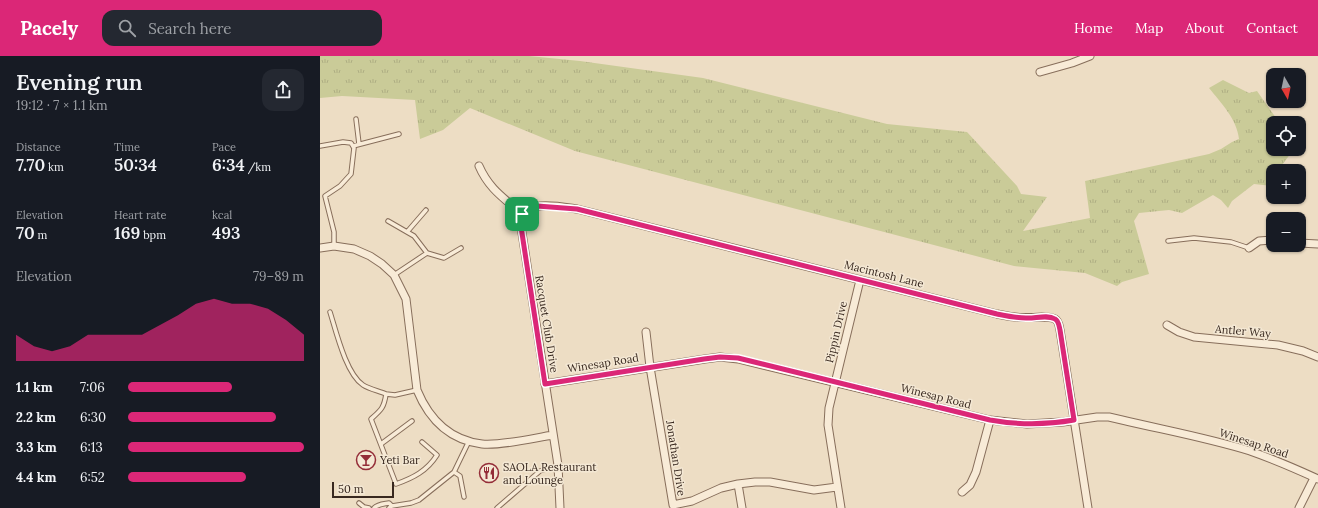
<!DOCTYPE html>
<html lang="en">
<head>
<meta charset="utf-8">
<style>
  :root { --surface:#171b24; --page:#242831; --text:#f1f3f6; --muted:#9ea1a6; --accent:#db2777 }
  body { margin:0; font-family:Lora,serif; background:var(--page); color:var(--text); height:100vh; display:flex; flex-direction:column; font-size:15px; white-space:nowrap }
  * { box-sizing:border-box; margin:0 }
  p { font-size:13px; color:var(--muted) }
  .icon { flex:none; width:22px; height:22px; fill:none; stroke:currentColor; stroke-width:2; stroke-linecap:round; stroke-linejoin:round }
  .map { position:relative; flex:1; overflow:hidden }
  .side { display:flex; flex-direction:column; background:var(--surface); width:320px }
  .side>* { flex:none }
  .needle { width:26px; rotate:171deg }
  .fabs { position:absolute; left:946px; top:12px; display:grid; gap:8px }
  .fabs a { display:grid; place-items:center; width:40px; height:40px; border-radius:8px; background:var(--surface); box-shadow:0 1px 3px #0004; font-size:20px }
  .scale { position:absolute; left:12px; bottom:10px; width:62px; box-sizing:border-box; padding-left:4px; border:2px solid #38281f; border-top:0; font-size:11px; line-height:14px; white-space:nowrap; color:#38281f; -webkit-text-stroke:3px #f4e8d4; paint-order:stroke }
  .pin { position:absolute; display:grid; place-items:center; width:34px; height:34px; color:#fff; margin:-17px; border-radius:8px; box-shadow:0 2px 6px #0006 }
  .round { display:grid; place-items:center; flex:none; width:42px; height:42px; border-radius:12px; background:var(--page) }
  .summary { display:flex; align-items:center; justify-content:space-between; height:68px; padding:0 16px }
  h1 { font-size:22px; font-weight:600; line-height:30px }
  .metrics { display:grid; grid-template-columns:repeat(3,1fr); gap:6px; height:68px; padding:4px 16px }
  .metrics div { display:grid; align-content:center }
  .metrics b { font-size:17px; font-weight:600 }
  .metrics small { font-size:11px; font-weight:400 }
  .metrics p { font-size:11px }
  .chart { height:112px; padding:8px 16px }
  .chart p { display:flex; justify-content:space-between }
  .chart svg { width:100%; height:72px; margin-top:4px; fill:var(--accent); opacity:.7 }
  ul { padding:0 16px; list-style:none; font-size:13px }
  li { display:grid; grid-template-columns:64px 48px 1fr; align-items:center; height:30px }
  li i { height:10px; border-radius:5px; background:var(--accent) }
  header { display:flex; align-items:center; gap:24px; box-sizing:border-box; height:56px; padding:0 20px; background:var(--accent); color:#fff }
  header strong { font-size:19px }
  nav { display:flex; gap:22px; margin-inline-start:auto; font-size:14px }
  .search { width:280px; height:36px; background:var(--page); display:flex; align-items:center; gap:10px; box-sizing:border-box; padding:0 14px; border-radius:12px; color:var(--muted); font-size:15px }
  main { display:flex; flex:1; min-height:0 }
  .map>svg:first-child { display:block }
</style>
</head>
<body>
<header>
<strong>Pacely</strong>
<div class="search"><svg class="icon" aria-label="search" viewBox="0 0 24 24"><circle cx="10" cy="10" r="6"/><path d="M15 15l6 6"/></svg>Search here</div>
<nav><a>Home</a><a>Map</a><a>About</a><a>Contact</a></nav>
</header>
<main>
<section class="side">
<div class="summary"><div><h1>Evening run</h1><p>19:12 · 7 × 1.1 km</p></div><a class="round"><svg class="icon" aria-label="share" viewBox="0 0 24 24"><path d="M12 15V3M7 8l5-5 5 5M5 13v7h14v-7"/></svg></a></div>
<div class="metrics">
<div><p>Distance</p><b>7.70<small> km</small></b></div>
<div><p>Time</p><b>50:34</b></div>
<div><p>Pace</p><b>6:34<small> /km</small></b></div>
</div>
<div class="metrics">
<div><p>Elevation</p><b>70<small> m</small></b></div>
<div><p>Heart rate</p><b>169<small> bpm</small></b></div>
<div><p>kcal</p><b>493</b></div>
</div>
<div class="chart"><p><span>Elevation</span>79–89 m</p>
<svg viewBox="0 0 160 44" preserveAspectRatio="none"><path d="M0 44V28L10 35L20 38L30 35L40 28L50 28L60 28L70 28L80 22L90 16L100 9L110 6L120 9L130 9L140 12L150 19L160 28V44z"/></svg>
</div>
<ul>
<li><b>1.1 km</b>7:06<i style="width:59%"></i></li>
<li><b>2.2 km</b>6:30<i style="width:84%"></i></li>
<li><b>3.3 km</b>6:13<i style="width:100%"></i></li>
<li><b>4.4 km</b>6:52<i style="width:67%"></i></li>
</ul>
</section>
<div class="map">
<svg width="998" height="452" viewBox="0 0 998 452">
  <defs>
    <pattern id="grass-tufts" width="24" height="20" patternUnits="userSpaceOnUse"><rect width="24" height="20" fill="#cacb98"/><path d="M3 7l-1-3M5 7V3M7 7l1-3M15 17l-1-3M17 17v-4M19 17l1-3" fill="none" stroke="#aeae83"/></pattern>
  </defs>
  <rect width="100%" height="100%" fill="#edddc4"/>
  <!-- grass -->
  <path fill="url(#grass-tufts)" d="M0 0H209L260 5 383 22 567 68 647 76 697 130 701 138 727 141 703 175 770 162 765 125 889 98 901 93 912 86 919 83C917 63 901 47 889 32L903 24 929 37 937 35 956 62 968 66 953 67V93H970L971 97 962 109V115H953V130L934 128 912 145 908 152 901 144 893 139 862 157 849 154 819 157 814 165 829 218 802 226 797 230 765 217 694 210 255 95 150 52 123 74 100 83 95 44 22 40 0 42Z"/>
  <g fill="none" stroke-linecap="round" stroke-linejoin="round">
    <defs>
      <path id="service" d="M36 63 39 88
        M0 90 23 86 31 87 34 92 31 118 20 130 5 140 14 176V190
        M33 90 79 78
        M68 165 94 180 107 197 74 219
        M87 176 106 154
        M848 185 874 182 911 186 929 192
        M107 197 124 202 141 192
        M10 256C16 275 26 318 43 329 49 333 59 335 66 338
        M97 334 75 339 66 338C64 352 61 354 51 363L76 428C93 422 107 415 117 399L102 386
        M61 388 92 365
        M134 416 140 420 144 441
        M39 447 44 451 49 452
        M55 452H54C58 448 64 448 69 447L72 450
        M69 452 72 450 91 447 99 444 134 416 149 385
        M177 452 220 415 238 409"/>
      <path id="minor" d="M720 16 752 7 770 0
        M159 110C169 133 184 142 202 158
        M979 187 998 188
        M0 192 14 190 34 193 50 200 62 208 74 219 86 243 97 334C109 363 129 384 162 388 181 390 214 382 233 379
        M929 192 939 185 953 184
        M847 269 859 276 874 281 958 289 983 295 998 301
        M326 276 330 311 353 449 372 445 401 432 418 428 435 426H450L494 434 517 431
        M225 328 385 303 400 301 418 303 670 364 707 368 743 366 777 361H789L802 364C844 374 888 382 930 395 953 403 976 413 998 423
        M418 428 422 452
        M642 436 650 429 656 416 670 364
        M240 452 238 409 200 164C203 143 242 151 257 153L677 258C695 262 704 262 722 261 726 261 731 261 735 263 739 265 739 270 740 274L768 452
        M521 452 508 369 509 352 540 224
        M979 452 994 422"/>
    </defs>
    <!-- service casing -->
    <use href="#service" stroke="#876e5b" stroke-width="5.5"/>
    <!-- minor casing -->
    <use href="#minor" stroke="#876e5b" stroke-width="9"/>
    <!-- service -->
    <use href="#service" stroke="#f8ebd7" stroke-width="3.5"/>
    <!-- minor -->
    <use href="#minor" stroke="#f8ebd7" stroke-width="7"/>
  </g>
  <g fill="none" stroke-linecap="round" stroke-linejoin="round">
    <defs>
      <path id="route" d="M217 150 257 153 677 258C687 260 696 262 706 262 714 263 727 258 735 263 739 265 739 270 740 274L754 364C726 369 698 369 670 364L418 302 400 301 384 303 225 328 200 164C202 155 209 152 217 150Z"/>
    </defs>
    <!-- route casing -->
    <use href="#route" stroke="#fff" stroke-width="8"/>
    <!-- route -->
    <use href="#route" stroke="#db2777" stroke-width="5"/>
  </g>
  <!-- icons -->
  <defs>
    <symbol id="bar-ring" viewBox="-11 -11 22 22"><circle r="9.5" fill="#f4e8d4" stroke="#942d38" stroke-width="1.5"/><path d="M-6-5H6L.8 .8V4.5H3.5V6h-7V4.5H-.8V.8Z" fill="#942d38"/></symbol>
    <symbol id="restaurant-ring" viewBox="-11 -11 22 22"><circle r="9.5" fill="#f4e8d4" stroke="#942d38" stroke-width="1.5"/><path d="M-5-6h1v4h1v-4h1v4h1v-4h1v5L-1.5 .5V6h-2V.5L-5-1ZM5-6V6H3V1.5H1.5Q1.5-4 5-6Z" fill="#942d38"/></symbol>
  </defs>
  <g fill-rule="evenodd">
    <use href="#bar-ring" x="35" y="393" width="22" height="22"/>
    <use href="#restaurant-ring" x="158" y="406" width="22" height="22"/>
  </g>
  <g text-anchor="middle" stroke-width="3" stroke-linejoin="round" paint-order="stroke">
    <!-- street labels -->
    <g font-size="11" fill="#38281f" stroke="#f4e8d4">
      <text transform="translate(564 218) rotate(14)" y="4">Macintosh Lane</text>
      <text transform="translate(227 268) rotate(81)" y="4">Racquet Club Drive</text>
      <text transform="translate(923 275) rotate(5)" y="4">Antler Way</text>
      <text transform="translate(516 276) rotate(-77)" y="4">Pippin Drive</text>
      <text transform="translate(283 307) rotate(-9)" y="4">Winesap Road</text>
      <text transform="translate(616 340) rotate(14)" y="4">Winesap Road</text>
      <text transform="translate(934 387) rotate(18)" y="4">Winesap Road</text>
      <text transform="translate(356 402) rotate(81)" y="4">Jonathan Drive</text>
    </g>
    <!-- poi labels -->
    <g font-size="11" fill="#38281f" stroke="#f4e8d4" text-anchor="start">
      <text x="60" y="408">Yeti Bar</text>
      <text x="183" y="415">SAOLA Restaurant<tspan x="183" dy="13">and Lounge</tspan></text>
    </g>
  </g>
</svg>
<div class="fabs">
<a><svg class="needle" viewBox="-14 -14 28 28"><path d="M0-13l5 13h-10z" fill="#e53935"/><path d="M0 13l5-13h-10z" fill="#9ea1a6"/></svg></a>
<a><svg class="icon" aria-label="locate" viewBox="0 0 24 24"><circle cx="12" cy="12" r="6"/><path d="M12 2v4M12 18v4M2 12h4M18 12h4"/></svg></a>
<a>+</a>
<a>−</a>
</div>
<div class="scale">50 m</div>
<div class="pin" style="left:202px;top:158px;background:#1e9e55"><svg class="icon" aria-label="arrive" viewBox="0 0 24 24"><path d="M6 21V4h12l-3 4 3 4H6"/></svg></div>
</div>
</main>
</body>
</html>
